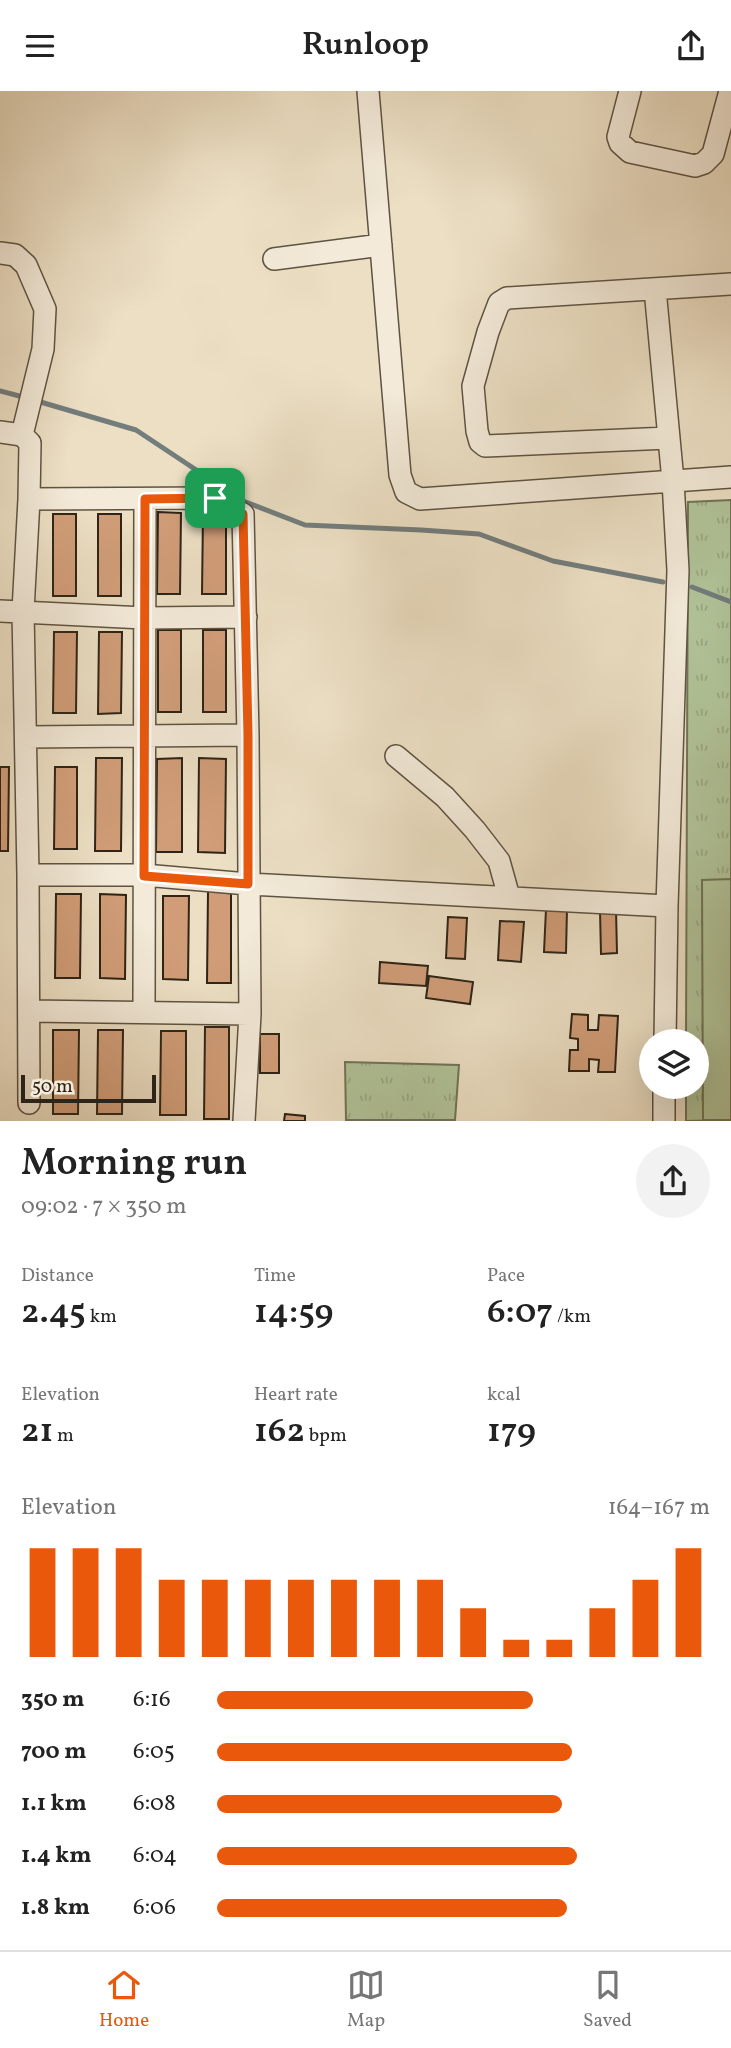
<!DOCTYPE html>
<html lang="en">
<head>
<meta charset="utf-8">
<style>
  :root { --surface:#fff; --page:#f2f2f2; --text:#222; --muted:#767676; --line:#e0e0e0; --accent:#ea580c }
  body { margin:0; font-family:Vollkorn,serif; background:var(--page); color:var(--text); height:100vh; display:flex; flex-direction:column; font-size:26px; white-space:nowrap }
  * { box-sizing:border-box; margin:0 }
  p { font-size:23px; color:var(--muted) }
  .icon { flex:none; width:38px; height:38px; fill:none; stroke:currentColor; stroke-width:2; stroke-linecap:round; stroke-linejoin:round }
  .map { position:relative; height:1030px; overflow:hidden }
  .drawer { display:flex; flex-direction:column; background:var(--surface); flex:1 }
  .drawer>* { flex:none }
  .tools { position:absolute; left:639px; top:938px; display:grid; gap:14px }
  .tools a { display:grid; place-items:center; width:70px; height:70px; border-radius:50%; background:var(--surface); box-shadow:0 7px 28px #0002; font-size:35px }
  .scale { position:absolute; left:21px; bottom:18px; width:135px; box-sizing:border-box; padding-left:7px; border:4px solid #2e2417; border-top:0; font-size:19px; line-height:24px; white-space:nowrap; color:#2e2417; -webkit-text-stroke:5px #f3ead9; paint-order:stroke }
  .pin { position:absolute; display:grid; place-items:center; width:60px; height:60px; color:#fff; margin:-30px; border-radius:14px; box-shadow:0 4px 10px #0006 }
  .round { display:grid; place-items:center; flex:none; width:74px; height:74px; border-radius:37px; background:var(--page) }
  .headline { display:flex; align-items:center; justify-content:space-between; height:119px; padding:0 21px }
  h1 { font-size:38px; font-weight:600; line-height:52px }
  .figures { display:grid; grid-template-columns:repeat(3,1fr); gap:10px; height:119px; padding:7px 21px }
  .figures div { display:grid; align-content:center }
  .figures b { font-size:35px; font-weight:600 }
  .figures small { font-size:19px; font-weight:400 }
  .figures p { font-size:19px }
  .chart { height:196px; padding:14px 21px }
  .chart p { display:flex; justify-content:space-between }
  .chart svg { width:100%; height:126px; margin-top:7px; stroke:var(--accent); stroke-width:6 }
  ul { padding:0 21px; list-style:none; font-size:23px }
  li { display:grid; grid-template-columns:112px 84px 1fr; align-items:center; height:52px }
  li i { height:18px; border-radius:9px; background:var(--accent) }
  header { display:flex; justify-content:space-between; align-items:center; height:91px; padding:0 21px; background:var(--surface); font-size:32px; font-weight:600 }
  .tabs { display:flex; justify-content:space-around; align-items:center; height:98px; border-top:2px solid var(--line); background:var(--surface); font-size:19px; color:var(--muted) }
  .tabs a { display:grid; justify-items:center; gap:4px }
  .tabs .active { color:var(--accent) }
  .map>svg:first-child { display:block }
</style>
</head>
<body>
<header><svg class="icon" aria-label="menu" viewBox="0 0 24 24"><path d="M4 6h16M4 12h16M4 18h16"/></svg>Runloop<svg class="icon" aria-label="share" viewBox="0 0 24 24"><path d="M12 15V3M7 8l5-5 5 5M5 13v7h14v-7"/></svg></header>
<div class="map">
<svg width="731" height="1030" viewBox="0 0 731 1030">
  <defs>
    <pattern id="grass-tufts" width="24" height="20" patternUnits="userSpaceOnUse" patternTransform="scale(1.75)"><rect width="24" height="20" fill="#b1c399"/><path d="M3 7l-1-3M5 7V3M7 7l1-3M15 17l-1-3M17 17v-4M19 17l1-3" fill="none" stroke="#99a783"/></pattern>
  </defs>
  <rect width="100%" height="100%" fill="#ecdfc4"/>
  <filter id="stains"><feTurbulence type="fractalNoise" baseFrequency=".00286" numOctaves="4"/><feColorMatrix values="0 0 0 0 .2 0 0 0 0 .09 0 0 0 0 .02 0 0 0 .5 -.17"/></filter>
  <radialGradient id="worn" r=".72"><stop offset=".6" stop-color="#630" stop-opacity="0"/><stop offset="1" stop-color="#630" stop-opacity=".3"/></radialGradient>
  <!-- grass -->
  <path fill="url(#grass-tufts)" stroke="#707458" stroke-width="2" d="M731 409V1029L686 1030V996H696V950H686L688 411Z
    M345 971 459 974 455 1029H346Z"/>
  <!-- pitch -->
  <path fill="#b1c399" stroke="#707458" stroke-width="2" d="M731 788V1029H703L702 789Z"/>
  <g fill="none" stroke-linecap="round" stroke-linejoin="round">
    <!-- stream -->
    <path stroke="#727d7c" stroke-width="5" d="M0 300 27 307
      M37 310 136 339 243 410 305 434 421 439 479 443 553 470 663 491
      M692 496 731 511"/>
  </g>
  <!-- building -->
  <path fill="#d09d78" stroke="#2e2417" stroke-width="2" d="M158 421 181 422 180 503H157Z
    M203 422H226V503H202Z
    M53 423H76V505H53Z
    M98 423H121V505H98Z
    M158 539H181V621H158Z
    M203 539H226V621H203Z
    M54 541H77L76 622H53Z
    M99 541H122L121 622 98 623Z
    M96 667H122L121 760H95Z
    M182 667V761H156L157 668Z
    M199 667 226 668 225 762 198 761Z
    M0 676H9L8 760H0Z
    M55 676H77V758H54Z
    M208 800H231V892H207Z
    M56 803H81L80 887H55Z
    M100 803 126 804 125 888 100 887Z
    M163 805H189L188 889 163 888Z
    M546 818H567L566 862 544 861Z
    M616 819 617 862 601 863 600 820Z
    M448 826 467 827 465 868 446 867Z
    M500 830 524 831 521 871 498 869Z
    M380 871 428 875 426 895 379 892Z
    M429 885 473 891 470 913 426 907Z
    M572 923 588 924V939H598L599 924 618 925 615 981H598L599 969 589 968V980H569L570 959H578V948L570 947Z
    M205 936H229V1028H204Z
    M53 939H79L78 1023H53Z
    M98 939H123L122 1023H97Z
    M161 940H186V1024H160Z
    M260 943H279V982H260Z
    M285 1023 305 1025V1030H284Z"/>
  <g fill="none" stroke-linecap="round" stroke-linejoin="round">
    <defs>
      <path id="minor" d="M368 0 400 384 406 401 420 408 731 386
        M630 0 618 46 620 52 630 61 695 75 704 72 713 63 730 0
        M0 162 15 164 26 174 45 218 43 258 22 344
        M274 168 381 154
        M655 198 673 390 678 479 667 815 665 950
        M0 341 22 344 30 352 29 408 23 520 28 784 29 1012
        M668 347 485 355 480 351 477 340 473 295 488 241 499 212 507 207 731 193
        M29 408 215 407 243 423 248 644 250 923 244 1030
        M0 520 144 527 246 526
        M26 646 248 644
        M396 665 445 706 475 739 499 770 509 806
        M28 784H144L248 793 667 815
        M29 920 250 923
        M144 920 145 408
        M664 1030V996"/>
    </defs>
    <!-- minor casing -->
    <use href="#minor" stroke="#5e5342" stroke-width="24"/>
    <!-- minor -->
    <use href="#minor" stroke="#f3ead9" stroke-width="21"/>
  </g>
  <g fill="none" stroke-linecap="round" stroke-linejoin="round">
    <defs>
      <path id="route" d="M215 407 243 423 248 644V793L144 785 145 408Z"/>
    </defs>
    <!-- route casing -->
    <use href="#route" stroke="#fff" stroke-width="14"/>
    <!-- route -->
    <use href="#route" stroke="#ea580c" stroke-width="9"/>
  </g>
  <rect width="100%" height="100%" filter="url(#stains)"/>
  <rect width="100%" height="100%" fill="url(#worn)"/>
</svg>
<div class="tools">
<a><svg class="icon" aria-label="layers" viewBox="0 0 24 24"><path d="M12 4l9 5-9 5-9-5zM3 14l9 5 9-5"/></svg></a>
</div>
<div class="scale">50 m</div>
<div class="pin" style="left:215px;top:407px;background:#1e9e55"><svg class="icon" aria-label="arrive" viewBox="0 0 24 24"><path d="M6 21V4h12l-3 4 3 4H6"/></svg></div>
</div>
<section class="drawer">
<div class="headline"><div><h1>Morning run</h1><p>09:02 · 7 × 350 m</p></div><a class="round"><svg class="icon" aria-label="share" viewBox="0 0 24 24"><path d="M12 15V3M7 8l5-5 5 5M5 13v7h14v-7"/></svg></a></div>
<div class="figures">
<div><p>Distance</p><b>2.45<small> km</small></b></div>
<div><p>Time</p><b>14:59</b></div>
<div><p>Pace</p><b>6:07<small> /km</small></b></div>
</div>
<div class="figures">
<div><p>Elevation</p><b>21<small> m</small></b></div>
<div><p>Heart rate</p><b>162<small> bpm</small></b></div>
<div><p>kcal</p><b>179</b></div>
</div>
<div class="chart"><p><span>Elevation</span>164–167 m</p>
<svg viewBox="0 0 160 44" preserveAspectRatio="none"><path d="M5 44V6M15 44V6M25 44V6M35 44V17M45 44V17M55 44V17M65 44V17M75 44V17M85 44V17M95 44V17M105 44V27M115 44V38M125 44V38M135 44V27M145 44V17M155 44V6"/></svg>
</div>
<ul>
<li><b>350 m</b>6:16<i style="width:64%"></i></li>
<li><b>700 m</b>6:05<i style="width:72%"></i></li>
<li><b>1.1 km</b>6:08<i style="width:70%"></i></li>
<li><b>1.4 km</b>6:04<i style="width:73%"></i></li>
<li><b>1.8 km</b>6:06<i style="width:71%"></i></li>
</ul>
</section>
<nav class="tabs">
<a class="active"><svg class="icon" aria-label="home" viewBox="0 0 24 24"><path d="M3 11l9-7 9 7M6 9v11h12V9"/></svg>Home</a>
<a><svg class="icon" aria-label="map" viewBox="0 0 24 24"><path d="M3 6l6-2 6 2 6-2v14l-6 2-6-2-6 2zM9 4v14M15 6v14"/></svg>Map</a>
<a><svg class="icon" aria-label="saved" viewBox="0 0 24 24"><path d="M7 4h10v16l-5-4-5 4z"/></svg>Saved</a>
</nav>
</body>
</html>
